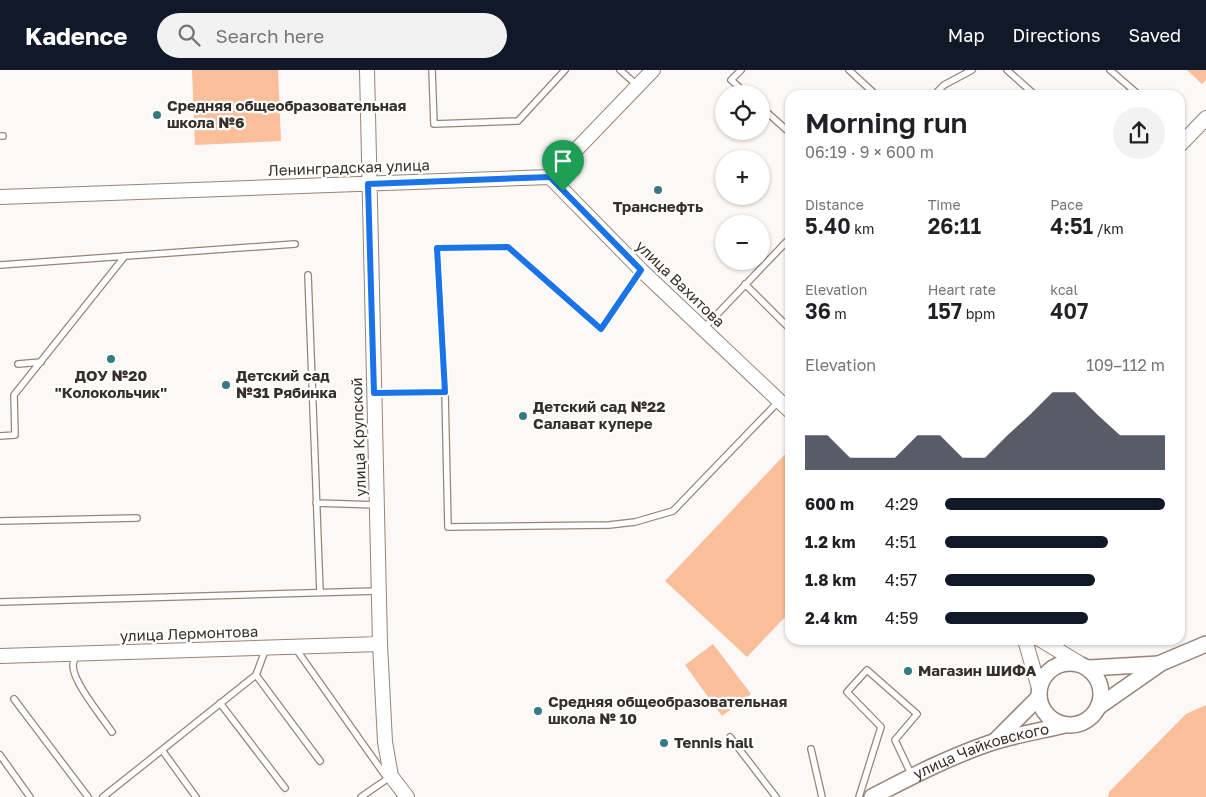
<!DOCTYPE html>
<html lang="en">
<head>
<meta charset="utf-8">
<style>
  :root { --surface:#fff; --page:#f2f2f2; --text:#202124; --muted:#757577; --accent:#111827 }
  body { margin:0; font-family:"Golos Text",sans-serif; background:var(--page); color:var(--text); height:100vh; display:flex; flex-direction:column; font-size:19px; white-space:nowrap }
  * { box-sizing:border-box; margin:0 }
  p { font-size:16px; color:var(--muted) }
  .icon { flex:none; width:28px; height:28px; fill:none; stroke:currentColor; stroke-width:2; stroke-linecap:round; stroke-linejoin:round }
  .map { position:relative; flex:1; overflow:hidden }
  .sheet { position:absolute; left:785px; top:20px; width:400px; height:555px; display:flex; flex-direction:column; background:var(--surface); border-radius:15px; box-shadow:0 1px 4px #0004 }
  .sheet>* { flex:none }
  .tools { position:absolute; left:715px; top:15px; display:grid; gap:10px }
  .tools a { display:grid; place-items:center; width:55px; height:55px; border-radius:50%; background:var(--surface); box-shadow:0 1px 4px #0004; font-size:25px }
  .pin { position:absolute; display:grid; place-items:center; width:42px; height:42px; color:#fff; margin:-51px -21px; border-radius:50% 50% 50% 0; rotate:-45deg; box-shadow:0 0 5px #0007 }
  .pin .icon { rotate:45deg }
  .round { display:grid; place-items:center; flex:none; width:52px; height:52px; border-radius:26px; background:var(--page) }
  .overview { display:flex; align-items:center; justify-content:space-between; height:85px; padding:0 20px }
  h1 { font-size:28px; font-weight:600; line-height:38px }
  .figures { display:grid; grid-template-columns:repeat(3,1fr); gap:8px; height:85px; padding:5px 20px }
  .figures div { display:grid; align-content:center }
  .figures b { font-size:21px; font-weight:600 }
  .figures small { font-size:14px; font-weight:400 }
  .figures p { font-size:14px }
  .chart { height:140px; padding:10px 20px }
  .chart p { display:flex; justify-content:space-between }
  .chart svg { width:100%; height:90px; margin-top:5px; fill:var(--accent); opacity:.7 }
  ul { padding:0 20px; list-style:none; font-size:16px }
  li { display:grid; grid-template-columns:80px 60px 1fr; align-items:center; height:38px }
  li i { height:12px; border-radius:6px; background:var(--accent) }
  header { display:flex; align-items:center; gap:30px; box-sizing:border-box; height:70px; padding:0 25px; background:var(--accent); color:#fff }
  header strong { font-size:24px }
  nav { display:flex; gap:28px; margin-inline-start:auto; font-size:18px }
  .search { width:350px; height:45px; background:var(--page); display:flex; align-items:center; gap:12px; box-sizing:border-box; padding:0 18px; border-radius:28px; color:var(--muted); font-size:19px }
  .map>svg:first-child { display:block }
</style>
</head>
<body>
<header>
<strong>Kadence</strong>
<div class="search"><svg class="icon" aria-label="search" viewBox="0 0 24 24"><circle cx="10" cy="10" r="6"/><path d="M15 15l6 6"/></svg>Search here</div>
<nav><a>Map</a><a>Directions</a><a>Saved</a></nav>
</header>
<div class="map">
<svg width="1206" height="727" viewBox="0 0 1206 727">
  <rect width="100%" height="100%" fill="#fcf8f5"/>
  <!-- green -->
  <path fill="#fabf9a" d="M192 0H278L281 71 195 75Z
    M1187 0H1206V10L1202 14Z
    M790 379V542L747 587 665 511Z
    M713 574 751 624 722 646 685 595Z
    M1206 635V727H1108L1109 722 1186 644Z"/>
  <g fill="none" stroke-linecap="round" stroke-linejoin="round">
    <defs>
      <path id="service" d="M432 0 434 54 518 51 565 0
        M620 0 638 16
        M741 0 731 10 747 24
        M849 0 876 25
        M1007 0 1035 25
        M1110 0 1139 25
        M937 22 944 15 972 0
        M934 25 937 22 941 25
        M761 37 790 63
        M0 66H3
        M0 195 295 174
        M308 205 320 522
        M745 214 790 259
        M704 258 790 168
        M18 294 41 292
        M445 322 437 178 508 177 601 259 641 200
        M374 323 445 322 448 457 609 455 635 452 673 441 779 331
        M0 366 15 365 14 325 125 186
        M316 433 377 435
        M0 451 137 448
        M0 532 377 521
        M266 578 256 605 320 691
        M296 579 387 708
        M77 585C74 589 73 591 73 596 73 612 102 647 112 662
        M14 629 88 727
        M220 633 285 718
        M730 667 776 727
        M811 679 822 727
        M162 680 196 727
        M0 685 30 727
        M103 727 256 605
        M361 727 390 707
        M859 727 881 657 847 622 867 600 917 644 895 670 912 706"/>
      <path id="tertiary" d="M367 0 380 574 385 672 391 706 407 727
        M1180 75 1206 48
        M550 107 641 200 790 341
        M0 127 550 107 653 0
        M1025 570 1039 618
        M1041 570 1079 593
        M0 586 380 574"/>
      <g id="secondary">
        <circle cx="1070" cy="624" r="31"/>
        <path d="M1089 598 1159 594"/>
        <path d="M1098 637 1161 593 1206 574"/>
        <path d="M995 671 1038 628"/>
        <path id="s1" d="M872 727C910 707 949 687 990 673 1014 665 1040 661 1065 655"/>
      </g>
    </defs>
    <!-- service casing -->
    <use href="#service" stroke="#978478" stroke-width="8"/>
    <!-- tertiary casing -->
    <use href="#tertiary" stroke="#978478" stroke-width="16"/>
    <!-- secondary casing -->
    <use href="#secondary" stroke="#978478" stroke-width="18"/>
    <!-- service -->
    <use href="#service" stroke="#fff" stroke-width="5.5"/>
    <!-- tertiary -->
    <use href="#tertiary" stroke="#fff" stroke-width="14"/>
    <!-- secondary -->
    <use href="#secondary" stroke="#fff" stroke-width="15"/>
  </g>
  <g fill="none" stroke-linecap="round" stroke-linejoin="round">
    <defs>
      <path id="route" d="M550 107 641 200 601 259 508 177 437 178 445 322 374 323 368 114Z"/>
    </defs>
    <!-- route casing -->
    <use href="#route" stroke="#fff" stroke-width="10"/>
    <!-- route -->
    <use href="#route" stroke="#1a73e8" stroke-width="6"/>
  </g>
  <!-- markers -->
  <g fill="#337a84" stroke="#fff" stroke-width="2">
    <circle cx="157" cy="45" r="5"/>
    <circle cx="658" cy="120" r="5"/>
    <circle cx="111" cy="289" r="5"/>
    <circle cx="226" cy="315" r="5"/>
    <circle cx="523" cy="346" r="5"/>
    <circle cx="908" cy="601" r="5"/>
    <circle cx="538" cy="641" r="5"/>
    <circle cx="664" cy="673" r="5"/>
  </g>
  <g text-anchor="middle" stroke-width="4.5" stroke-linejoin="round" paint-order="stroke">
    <!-- poi labels -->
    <g font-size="15" font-weight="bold" fill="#362e29" stroke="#fff" text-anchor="start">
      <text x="167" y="41">Средняя общеобразовательная<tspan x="167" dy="17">школа №6</tspan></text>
      <text x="658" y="142" text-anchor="middle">Транснефть</text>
      <text x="111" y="311" text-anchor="middle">ДОУ №20<tspan x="111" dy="17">"Колокольчик"</tspan></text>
      <text x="236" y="311">Детский сад<tspan x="236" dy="17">№31 Рябинка</tspan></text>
      <text x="533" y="342">Детский сад №22<tspan x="533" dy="17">Салават купере</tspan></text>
      <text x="918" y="606">Магазин ШИФА</text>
      <text x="548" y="637">Средняя общеобразовательная<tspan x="548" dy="17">школа № 10</tspan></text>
      <text x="674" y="678">Tennis hall</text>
    </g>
    <!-- street labels -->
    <g font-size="15" fill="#362e29" stroke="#fff">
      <text transform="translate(349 98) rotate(-2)" y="5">Ленинградская улица</text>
      <text transform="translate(680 214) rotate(44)" y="5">улица Вахитова</text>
      <text transform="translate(359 367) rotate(-92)" y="5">улица Крупской</text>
      <text transform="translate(189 564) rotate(-2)" y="5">улица Лермонтова</text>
      <text dy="5" stroke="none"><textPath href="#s1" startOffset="119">улица Чайковского</textPath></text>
    </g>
  </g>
</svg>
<div class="tools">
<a><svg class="icon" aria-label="locate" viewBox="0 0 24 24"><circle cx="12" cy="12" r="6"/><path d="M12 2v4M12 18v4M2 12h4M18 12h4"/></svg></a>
<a>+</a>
<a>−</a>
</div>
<div class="pin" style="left:563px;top:121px;background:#1e9e55"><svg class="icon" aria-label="arrive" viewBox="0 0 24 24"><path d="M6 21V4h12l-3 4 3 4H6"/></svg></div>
<section class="sheet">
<div class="overview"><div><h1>Morning run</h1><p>06:19 · 9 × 600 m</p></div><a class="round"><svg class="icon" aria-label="share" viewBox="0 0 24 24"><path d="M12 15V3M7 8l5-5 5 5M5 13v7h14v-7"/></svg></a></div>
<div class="figures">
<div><p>Distance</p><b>5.40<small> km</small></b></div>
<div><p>Time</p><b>26:11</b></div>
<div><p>Pace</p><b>4:51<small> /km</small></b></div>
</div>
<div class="figures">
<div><p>Elevation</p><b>36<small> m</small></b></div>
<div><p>Heart rate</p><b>157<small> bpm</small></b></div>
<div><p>kcal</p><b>407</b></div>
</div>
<div class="chart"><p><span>Elevation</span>109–112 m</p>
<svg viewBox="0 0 160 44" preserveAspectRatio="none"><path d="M0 44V27L10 27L20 38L30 38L40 38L50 27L60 27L70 38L80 38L90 27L100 17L110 6L120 6L130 17L140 27L150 27L160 27V44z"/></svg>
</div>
<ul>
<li><b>600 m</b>4:29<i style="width:100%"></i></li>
<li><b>1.2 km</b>4:51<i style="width:74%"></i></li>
<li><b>1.8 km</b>4:57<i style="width:68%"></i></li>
<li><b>2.4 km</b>4:59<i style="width:65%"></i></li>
</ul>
</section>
</div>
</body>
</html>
